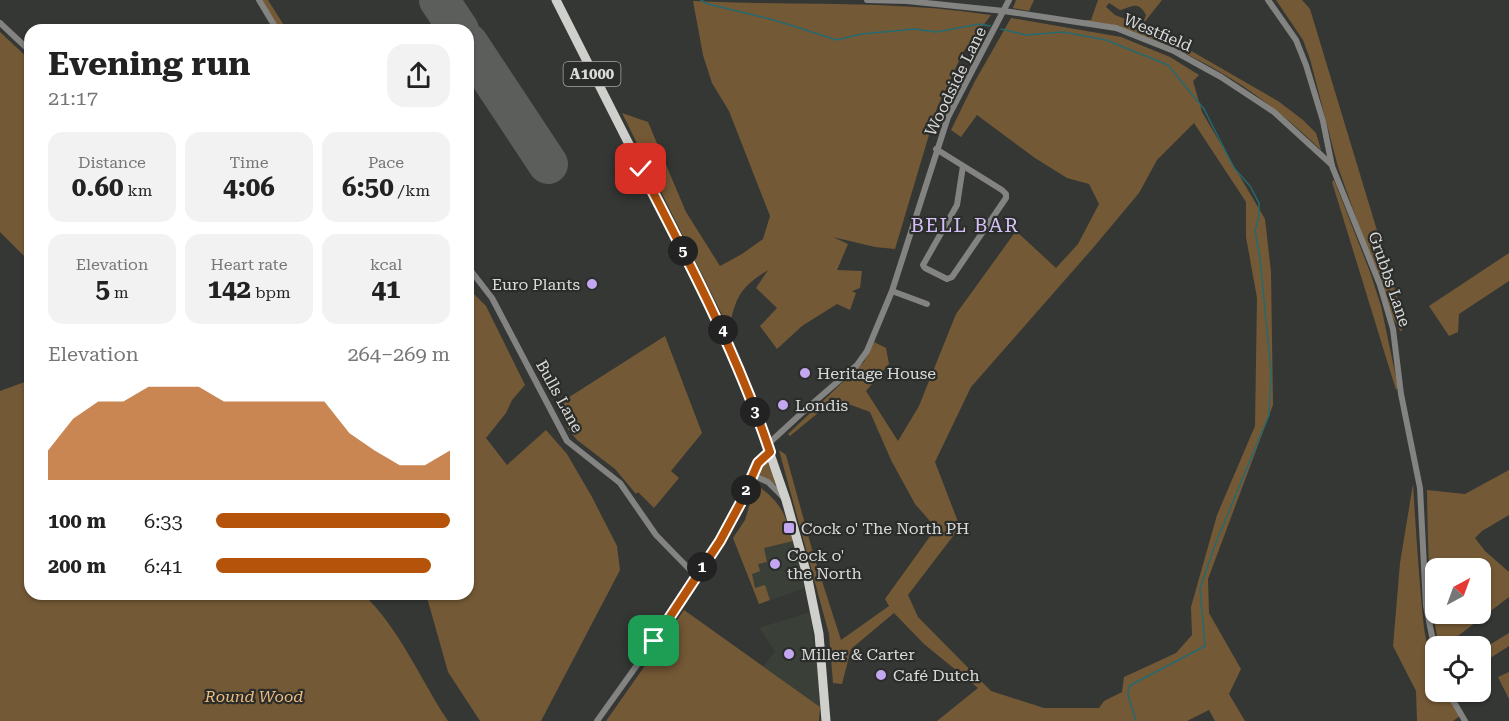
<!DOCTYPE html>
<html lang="en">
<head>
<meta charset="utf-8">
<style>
  :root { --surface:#fff; --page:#f2f2f2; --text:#222; --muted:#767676; --accent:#b45309 }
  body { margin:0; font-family:"Roboto Serif",serif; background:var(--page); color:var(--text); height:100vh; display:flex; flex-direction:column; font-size:22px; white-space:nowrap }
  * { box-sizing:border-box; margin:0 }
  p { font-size:20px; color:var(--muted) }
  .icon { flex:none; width:33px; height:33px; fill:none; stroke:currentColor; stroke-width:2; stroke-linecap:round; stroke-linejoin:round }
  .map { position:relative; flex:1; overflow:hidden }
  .sheet { position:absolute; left:24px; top:24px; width:450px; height:576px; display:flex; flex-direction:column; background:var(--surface); border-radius:18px; box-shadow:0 2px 4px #0004 }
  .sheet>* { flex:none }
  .needle { width:39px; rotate:41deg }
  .controls { position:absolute; left:1425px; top:558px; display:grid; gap:12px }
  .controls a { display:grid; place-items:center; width:66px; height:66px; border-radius:12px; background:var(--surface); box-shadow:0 2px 4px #0004; font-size:30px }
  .pin { position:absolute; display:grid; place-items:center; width:51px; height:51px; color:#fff; margin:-26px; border-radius:12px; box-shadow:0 3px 9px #0006 }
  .km { position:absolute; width:30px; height:30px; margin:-15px; border-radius:50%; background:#222; color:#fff; font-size:16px; line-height:30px; text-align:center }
  .round { display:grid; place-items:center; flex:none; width:63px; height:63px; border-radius:18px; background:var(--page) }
  .head { display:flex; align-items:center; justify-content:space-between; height:102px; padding:0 24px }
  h1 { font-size:33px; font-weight:700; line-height:45px }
  .figures { display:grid; grid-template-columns:repeat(3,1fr); gap:9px; height:102px; padding:6px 24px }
  .figures div { display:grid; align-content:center; border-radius:15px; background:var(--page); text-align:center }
  .figures b { font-size:26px; font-weight:700 }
  .figures small { font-size:16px; font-weight:400 }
  .figures p { font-size:16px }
  .chart { height:168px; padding:12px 24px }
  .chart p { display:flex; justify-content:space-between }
  .chart svg { width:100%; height:108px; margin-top:6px; fill:var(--accent); opacity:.7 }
  ul { padding:0 24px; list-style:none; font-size:20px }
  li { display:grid; grid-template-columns:96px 72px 1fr; align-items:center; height:45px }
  li i { height:15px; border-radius:8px; background:var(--accent) }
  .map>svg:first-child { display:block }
</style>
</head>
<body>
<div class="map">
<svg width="1509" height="721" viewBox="0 0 1509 721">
  <rect width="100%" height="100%" fill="#353735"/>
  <!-- built -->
  <path fill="#3a4038" d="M758 486 769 494 784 512 795 547 805 588 759 604 733 538 745 520 752 497Z
    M810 612 817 668 820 707 763 667 775 651 759 628Z"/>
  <!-- green -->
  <path fill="#745936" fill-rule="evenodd" d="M259 0H268L287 30H277Z
    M1016 0H1034L1029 11 1013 8Z
    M1098 0H1162L1143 24 1146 15C1138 0 1132 7 1120 10L1109 3 1106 7 1115 15 1160 33 1278 101 1303 120 1316 133 1321 150C1272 102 1213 61 1148 38 1126 30 1103 26 1081 20H1091Z
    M1276 0H1302L1310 9 1405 323 1401 332 1390 313 1338 167 1310 59 1303 40Z
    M693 1C792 6 893 0 991 15L963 52 937 108 895 249 875 247 833 237 848 244 837 270 862 271 860 288 852 291 856 293 850 310 837 304 802 326 777 349 760 326 777 308 756 288 768 270C740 288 736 296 729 329L622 113 648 122 686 212 720 266 742 254 763 239 770 216 729 111 712 83 703 55Z
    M1011 18 1121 37 1170 57 1199 75 1193 81 1202 112 1265 219 1271 272 1273 405 1208 579 1209 613 1241 669 1229 694 1245 721H1215L1209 710 1187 721H937L978 688 924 644 894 613 851 649 842 684 833 683 829 634 779 450 786 455 813 553 841 640 889 606 885 599 936 528 915 504 891 460 870 412 835 399 790 436 788 434 864 362 874 342 886 348 889 364 866 391 898 441 919 406 956 314 1016 231 1056 268 1078 244 1099 204 1089 184 1067 178 1035 158 977 115 961 137 951 130 975 81ZM1194 123 1246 202V237L1257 298 1255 426 1217 515 1191 607 1192 635 1176 653 1124 677 1122 692 1104 701 1099 708H1044L991 691 918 617 908 595 960 527 935 462 971 387 1093 248 1139 193 1157 160Z
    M0 32 30 60V262L0 232Z
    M1334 180 1370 272 1381 306 1398 387 1396 390 1332 182Z
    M1509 253V281L1459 314 1458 332 1449 336 1429 306Z
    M468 288 486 306 525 385 512 400 506 413 486 438 507 465 546 430 567 454 592 497 617 546 620 570 541 721H480L448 672 426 594H468Z
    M665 336 702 433 671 471 679 478 654 508 638 492 636 494 615 469 577 440 568 429 563 401Z
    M30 380V594H363C400 629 420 679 448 721H0V391Z
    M765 460H767L776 485 758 474V471Z
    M1509 470V515L1482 531 1475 538 1485 551 1509 572V597L1450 642V646H1439C1428 595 1428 542 1427 490L1465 494ZM1480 568V614H1436V568Z
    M1413 484C1416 532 1419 580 1424 628 1427 650 1435 669 1436 692H1444L1460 716 1453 721H1417L1416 691 1393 646 1400 563Z
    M758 486C782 503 785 515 793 541L764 548 767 562 758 564 760 571 752 574 755 588 765 585 770 600 759 604 733 538 745 520 752 497Z
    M684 610 820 707 819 721H606Z
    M1509 633V646L1481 664V650Z
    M1509 672V699L1498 677Z"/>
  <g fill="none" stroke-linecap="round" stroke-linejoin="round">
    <!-- stream -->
    <path stroke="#256a70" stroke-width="1.5" d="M701 0 708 4 774 20 837 40 861 34 915 29 936 32 980 24 990 26
      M1001 29 1026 35 1063 32 1106 40 1168 65 1204 109 1234 168 1250 186 1259 203V217L1255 230 1260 259 1271 372 1269 415 1215 545 1200 588 1205 646 1129 686 1128 695 1136 721"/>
    <!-- runway -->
    <path stroke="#5c5e5c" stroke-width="40" d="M439 0 459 30
      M468 43 548 164"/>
    <!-- street -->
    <path stroke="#838381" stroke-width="6" d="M259 0 277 30
      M867 0 907 1 1004 11 1116 28 1174 51 1221 77 1274 112 1332 165
      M1268 0 1296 40 1306 65 1323 121 1332 166 1380 285 1393 329 1401 394 1420 488 1426 606 1436 656
      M0 23 30 51
      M936 149 1002 190 1006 194V198L952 277 947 279 925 268 923 265 957 205 963 166
      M468 267 492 298 567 441 620 483 656 535 696 576
      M892 291 927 304
      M767 445 805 410 857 365 867 351 892 291 948 117 1009 0
      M752 475 768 482 783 497
      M1448 692 1465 721
      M597 721 665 626 720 541 740 504 758 463 770 452"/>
    <!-- primary -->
    <path stroke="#cfcfcc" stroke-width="9" d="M556 0 719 322 750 396 786 500 807 575 819 634 826 721"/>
  </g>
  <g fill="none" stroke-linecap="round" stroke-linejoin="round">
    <defs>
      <path id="route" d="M641 169C689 262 737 353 770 452L758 463 740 504 720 541 654 641"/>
    </defs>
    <!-- route casing -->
    <use href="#route" stroke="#fff" stroke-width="12"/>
    <!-- route -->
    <use href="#route" stroke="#b45309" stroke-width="8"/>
  </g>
  <!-- markers -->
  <g fill="#c4a7f1" stroke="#2b2d2b" stroke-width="2">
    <circle cx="592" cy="284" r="6"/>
    <circle cx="805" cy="373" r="6"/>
    <circle cx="783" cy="405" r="6"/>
    <rect x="783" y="522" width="12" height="12" rx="3"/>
    <circle cx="775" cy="564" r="6"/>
    <circle cx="789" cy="654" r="6"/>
    <circle cx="881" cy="675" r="6"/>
  </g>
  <g text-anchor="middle" stroke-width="4.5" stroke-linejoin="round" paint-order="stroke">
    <!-- shield labels -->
    <rect fill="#2b2d2b" stroke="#a5a6a5" stroke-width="1.5" x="563.5" y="62" width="57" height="24" rx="4.5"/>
    <g font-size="15" font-weight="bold" fill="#d9dad9">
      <text x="592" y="79">A1000</text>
    </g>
    <!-- street labels -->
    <g font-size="16" fill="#d9dad9" stroke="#2b2d2b">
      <text transform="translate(1158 32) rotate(23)" y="6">Westfield</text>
      <text transform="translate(955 81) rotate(-64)" y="6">Woodside Lane</text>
      <text transform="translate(1390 279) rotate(71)" y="6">Grubbs Lane</text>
      <text transform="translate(560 396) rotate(61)" y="6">Bulls Lane</text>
    </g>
    <!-- poi labels -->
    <g font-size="16" fill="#d9dad9" stroke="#2b2d2b" text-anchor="start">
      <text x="580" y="290" text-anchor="end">Euro Plants</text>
      <text x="817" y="379">Heritage House</text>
      <text x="795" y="411">Londis</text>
      <text x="801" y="534">Cock o' The North PH</text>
      <text x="787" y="561">Cock o'<tspan x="787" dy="18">the North</tspan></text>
      <text x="801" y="660">Miller &amp; Carter</text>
      <text x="893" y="681">Café Dutch</text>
    </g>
    <!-- park labels -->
    <g font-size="16" font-style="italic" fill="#efbd7e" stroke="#2b2d2b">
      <text x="254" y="702">Round Wood</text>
    </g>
    <!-- quarter labels -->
    <g font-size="20" letter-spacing="1.5" fill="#d5c0f8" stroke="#2b2d2b">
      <text x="965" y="232">BELL BAR</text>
    </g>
  </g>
</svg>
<div class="controls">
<a><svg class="needle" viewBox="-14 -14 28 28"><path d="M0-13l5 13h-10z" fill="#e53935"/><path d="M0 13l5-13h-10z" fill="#767676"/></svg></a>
<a><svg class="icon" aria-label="locate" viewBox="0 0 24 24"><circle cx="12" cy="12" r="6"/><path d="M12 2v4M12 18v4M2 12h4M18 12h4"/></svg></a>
</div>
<div class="pin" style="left:654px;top:641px;background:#1e9e55"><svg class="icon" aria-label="arrive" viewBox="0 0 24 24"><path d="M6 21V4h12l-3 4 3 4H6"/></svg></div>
<div class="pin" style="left:641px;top:169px;background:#d93025"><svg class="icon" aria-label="check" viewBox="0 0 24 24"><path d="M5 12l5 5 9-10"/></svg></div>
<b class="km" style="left:702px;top:567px">1</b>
<b class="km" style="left:746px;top:490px">2</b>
<b class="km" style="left:755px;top:412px">3</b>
<b class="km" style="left:723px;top:330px">4</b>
<b class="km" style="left:683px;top:251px">5</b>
<section class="sheet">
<div class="head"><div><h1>Evening run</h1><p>21:17</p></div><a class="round"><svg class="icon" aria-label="share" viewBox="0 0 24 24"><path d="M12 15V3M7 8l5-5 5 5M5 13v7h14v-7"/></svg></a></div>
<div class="figures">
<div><p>Distance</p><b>0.60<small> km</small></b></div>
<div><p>Time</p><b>4:06</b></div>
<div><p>Pace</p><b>6:50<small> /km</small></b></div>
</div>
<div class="figures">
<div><p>Elevation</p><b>5<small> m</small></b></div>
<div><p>Heart rate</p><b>142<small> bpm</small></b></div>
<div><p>kcal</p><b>41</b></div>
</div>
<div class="chart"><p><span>Elevation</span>264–269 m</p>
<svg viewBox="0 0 160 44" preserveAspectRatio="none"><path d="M0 44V32L10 19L20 12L30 12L40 6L50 6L60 6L70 12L80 12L90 12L100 12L110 12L120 25L130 32L140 38L150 38L160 32V44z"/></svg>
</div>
<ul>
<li><b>100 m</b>6:33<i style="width:100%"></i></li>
<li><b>200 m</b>6:41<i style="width:92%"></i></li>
</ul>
</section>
</div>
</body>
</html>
